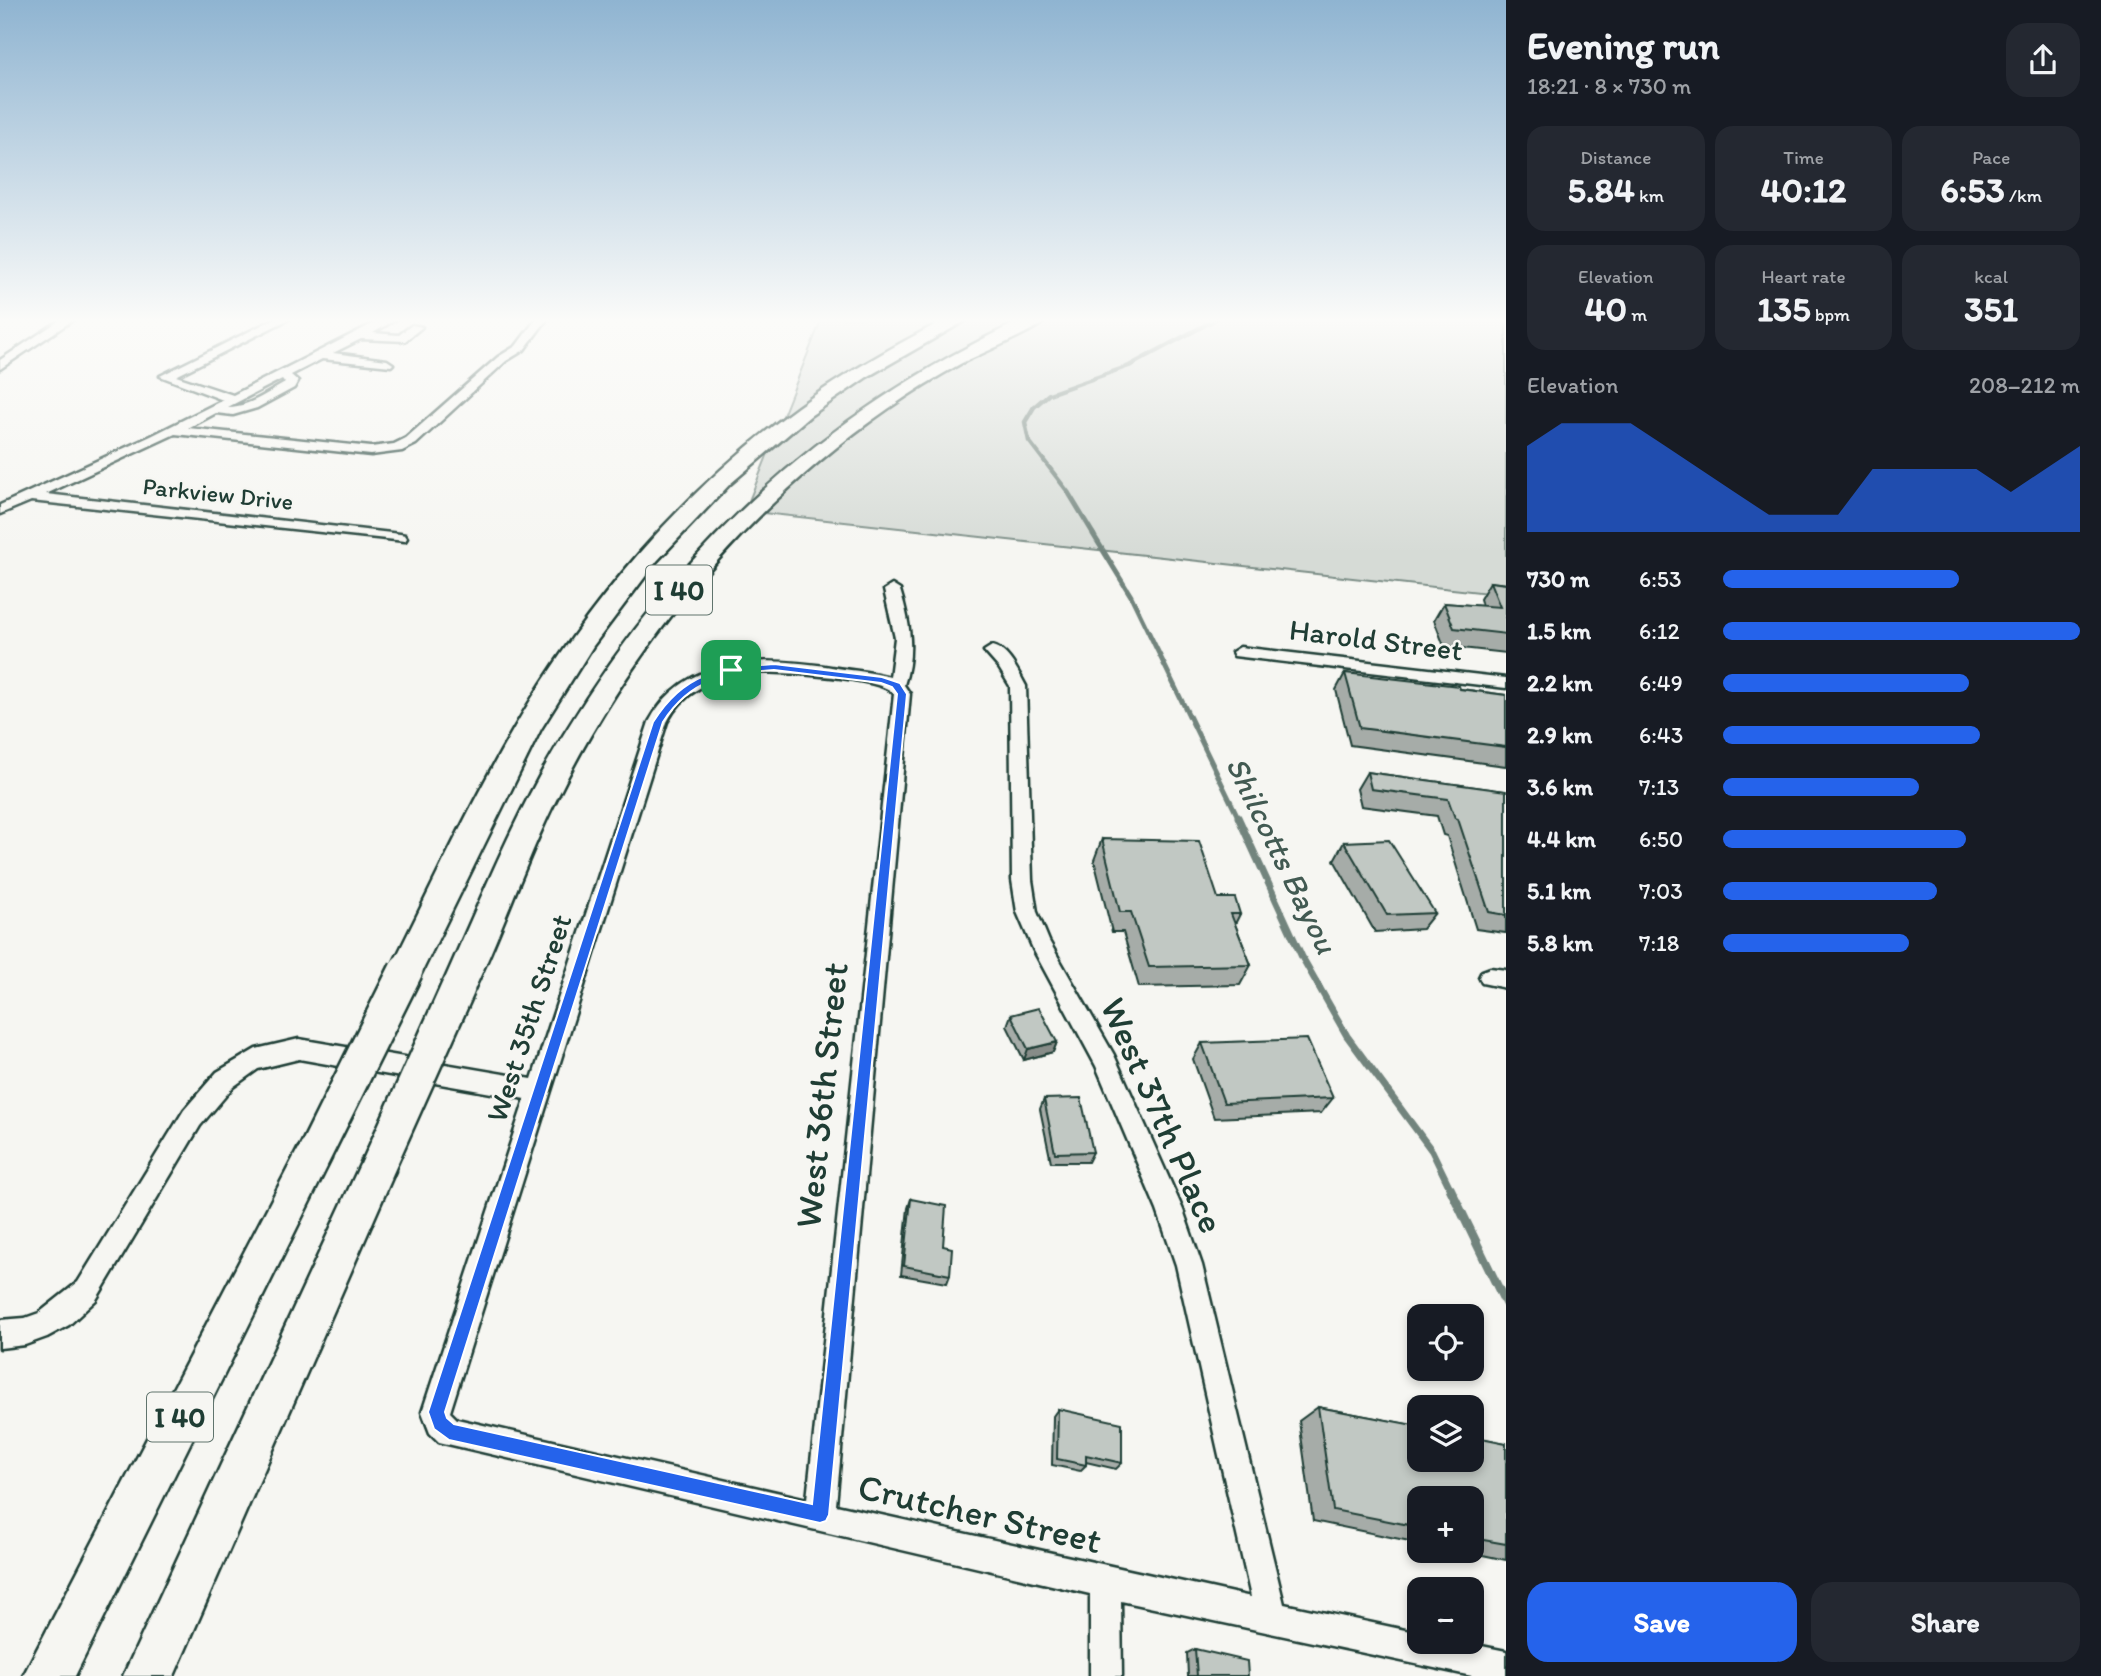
<!DOCTYPE html>
<html lang="en">
<head>
<meta charset="utf-8">
<style>
  :root { --surface:#171b24; --page:#242831; --text:#f1f3f6; --muted:#9ea1a6; --accent:#2563eb }
  body { margin:0; font-family:Itim,sans-serif; background:var(--page); color:var(--text); height:100vh; display:flex; flex-direction:column; font-size:26px; white-space:nowrap }
  * { box-sizing:border-box; margin:0 }
  p { font-size:23px; color:var(--muted) }
  .icon { flex:none; width:38px; height:38px; fill:none; stroke:currentColor; stroke-width:2; stroke-linecap:round; stroke-linejoin:round }
  .map { position:relative; flex:1; overflow:hidden }
  .drawer { display:flex; flex-direction:column; background:var(--surface); width:595px }
  .drawer>* { flex:none }
  .tools { position:absolute; left:1407px; top:1304px; display:grid; gap:14px }
  .tools a { display:grid; place-items:center; width:77px; height:77px; border-radius:14px; background:var(--surface); box-shadow:0 4px 10px #0003; font-size:35px }
  .pin { position:absolute; display:grid; place-items:center; width:60px; height:60px; color:#fff; margin:-30px; border-radius:14px; box-shadow:0 4px 10px #0006 }
  .round { display:grid; place-items:center; flex:none; width:74px; height:74px; border-radius:21px; background:var(--page) }
  .overview { display:flex; align-items:center; justify-content:space-between; height:119px; padding:0 21px }
  h1 { font-size:38px; font-weight:800; line-height:52px }
  .metrics { display:grid; grid-template-columns:repeat(3,1fr); gap:10px; height:119px; padding:7px 21px }
  .metrics div { display:grid; align-content:center; border-radius:18px; background:var(--page); text-align:center }
  .metrics b { font-size:35px; font-weight:800 }
  .metrics small { font-size:19px; font-weight:400 }
  .metrics p { font-size:19px }
  .chart { height:196px; padding:14px 21px }
  .chart p { display:flex; justify-content:space-between }
  .chart svg { width:100%; height:126px; margin-top:7px; fill:var(--accent); opacity:.7 }
  .cta { display:flex; gap:14px; margin-top:auto; padding:14px 21px }
  .cta a { flex:1; height:80px; border-radius:21px; background:var(--accent); color:#fff; font-size:28px; font-weight:800; line-height:80px; text-align:center }
  .cta a+a { background:var(--page); color:var(--text) }
  ul { padding:0 21px; list-style:none; font-size:23px }
  li { display:grid; grid-template-columns:112px 84px 1fr; align-items:center; height:52px }
  li i { height:18px; border-radius:9px; background:var(--accent) }
  main { display:flex; flex:1; min-height:0 }
  .map>svg:first-child { display:block }
</style>
</head>
<body>
<main>
<div class="map">
<svg width="1506" height="1676" viewBox="0 0 1506 1676">
  <rect width="100%" height="100%" fill="#f6f6f2"/>
  <filter id="ink" filterUnits="userSpaceOnUse"><feTurbulence type="fractalNoise" baseFrequency=".0143" numOctaves="2"/><feDisplacementMap in="SourceGraphic" scale="14" xChannelSelector="R" yChannelSelector="G"/><feConvolveMatrix kernelMatrix="1 2 1 2 8 2 1 2 1" color-interpolation-filters="sRGB"/></filter>
  <g filter="url(#ink)">
    <!-- green -->
    <path fill="#d6dbd6" stroke="#7a8c85" stroke-width="2" d="M822 318H1506V595L745 511Z"/>
    <g fill="none" stroke-linecap="round" stroke-linejoin="round">
      <!-- stream-far3 -->
      <path stroke="#72847d" stroke-width="4.5" d="M1094 535 1068 492 1029 441 1025 422 1034 407 1049 394 1129 366 1218 318"/>
      <!-- stream-far2 -->
      <path stroke="#72847d" stroke-width="5" d="M1093 534 1131 596 1239 819"/>
      <!-- stream-far1 -->
      <path stroke="#72847d" stroke-width="7" d="M1238 817 1302 957 1347 1036 1432 1151 1451 1190"/>
      <!-- stream -->
      <path stroke="#72847d" stroke-width="9" d="M1450 1188 1506 1304"/>
      <defs>
        <path id="minor" d="M63 318H76L0 369V360Z
          M276 318H291L176 376 233 395 384 318H398L373 333 399 335 412 325 422 327 405 341 361 339 333 353 387 360 393 364 391 366 322 359 291 375 298 381 294 388 257 408 233 415 216 413 188 428 371 447 394 444 406 438 498 357 516 346 537 318H548L524 350 506 361 416 444 402 451 371 455 175 434 46 494 400 534 405 535 407 538 405 541 31 501 0 514V505L151 436 223 400 160 376ZM282 379 285 383C267 393 249 407 228 407Z
          M892 585 900 590C910 622 915 652 904 685L910 694 836 1505 1251 1597 1176 1265 1157 1210 1096 1066 1033 949 1017 912 1012 880 1010 686 999 668 984 651 992 646C1009 650 1018 672 1026 686L1032 880 1037 912 1049 941 1114 1055 1183 1210 1202 1265 1284 1604 1419 1633V1642H1462L1506 1651V1676H1472L1121 1601 1122 1676H1090V1594L439 1442 430 1433 422 1412 525 1099 299 1059 258 1069 233 1087 200 1126 96 1300 69 1325 47 1337 25 1345 0 1348V1320L25 1318 39 1313 78 1282 184 1110 217 1072 256 1049 299 1039 532 1079 649 722C687 651 769 657 837 668 855 671 873 672 890 677L895 638 884 590ZM745 672C770 672 882 676 894 694L807 1499 457 1419 450 1412 667 722C683 691 712 679 745 672Z
          M1240 647 1506 678V688L1234 656 1232 652Z
          M1490 968 1506 970V988L1482 983 1479 977 1482 971Z"/>
        <path id="highway" d="M948 318H970L867 377 810 416 730 484 657 561 593 646 541 729 418 980 406 984 394 980 390 970C430 890 468 808 513 730 585 606 682 491 798 407 845 373 896 345 948 318Z
          M1026 318H1049C1038 330 979 354 960 364 911 391 864 424 821 460 710 553 617 674 554 804 523 867 501 935 470 998L458 1002 446 998 441 988C473 917 502 845 539 777 654 570 811 417 1026 318Z
          M312 1141 325 1147 331 1159 325 1171 75 1676H23L299 1147Z
          M376 1153 389 1158 395 1171 174 1676H123L363 1158Z"/>
      </defs>
      <!-- minor casing -->
      <use href="#minor" stroke="#1f3d34" stroke-width="5"/>
      <!-- highway casing -->
      <use href="#highway" stroke="#1f3d34" stroke-width="5"/>
      <!-- minor -->
      <use href="#minor" fill="#f6f6f2" fill-rule="evenodd"/>
      <!-- highway -->
      <use href="#highway" fill="#f6f6f2" fill-rule="evenodd"/>
      <defs>
        <path id="highway-bridge" d="M312 1159 406 970
          M376 1171 458 988"/>
      </defs>
      <!-- highway-bridge casing -->
      <use href="#highway-bridge" stroke="#1f3d34" stroke-width="38" stroke-linecap="butt"/>
      <!-- highway-bridge -->
      <use href="#highway-bridge" stroke="#f6f6f2" stroke-width="33"/>
    </g>
    <!-- wall -->
    <path fill="#a6aca8" stroke="#1f3d34" stroke-width="2" d="M1490 582 1506 584V653L1444 646 1434 620 1444 603 1482 606 1480 599Z
      M1345 673 1506 695V766L1350 745 1336 690Z
      M1367 772 1506 791V933L1476 929 1447 836 1443 835 1437 816 1361 806 1357 789Z
      M1102 839 1218 898 1240 914 1235 924 1251 965 1240 985 1139 987 1123 932H1112L1094 860Z
      M1344 842 1435 913 1422 929 1375 932 1334 860Z
      M1011 1015 1057 1042 1053 1052 1024 1060 1007 1026Z
      M1202 1043 1333 1098 1321 1113 1214 1118 1193 1059Z
      M1044 1099 1093 1152 1088 1162H1051L1040 1109Z
      M911 1199 943 1246 950 1275 947 1283 901 1275 908 1208Z
      M1318 1407 1506 1443V1560L1459 1550H1472V1498H1419V1543L1313 1521 1299 1421Z
      M1058 1409 1122 1463 1116 1469 1086 1462V1465L1080 1471 1052 1465 1053 1416Z
      M1195 1649 1248 1676H1188L1187 1653Z"/>
    <!-- shaded-wall -->
    <path fill="#878c88" stroke="#1f3d34" stroke-width="2" d="M1057 1042 1053 1052 1024 1060 1028 1049Z"/>
    <!-- building -->
    <path fill="#c1c8c3" stroke="#1f3d34" stroke-width="2" d="M1490 582 1506 584V634L1454 628 1444 603 1500 607Z
      M1345 673 1459 686 1460 689 1506 695V747L1360 728Z
      M1367 772 1506 791V915L1489 912 1458 819 1455 818 1448 799 1371 789Z
      M1102 839 1199 841 1218 898H1235L1240 914H1231L1251 965 1149 967 1131 912H1120Z
      M1389 840 1435 913 1387 915 1344 842Z
      M1039 1008 1057 1042 1028 1049 1011 1015Z
      M1307 1039 1333 1098 1224 1103 1202 1043Z
      M1081 1098 1093 1152 1055 1153 1044 1099Z
      M911 1199 946 1206 943 1246 952 1248 950 1275 904 1266Z
      M1318 1407 1419 1426V1460H1472V1436L1506 1443V1544L1472 1538V1498H1419V1527L1333 1510Z
      M1058 1409 1122 1423V1463L1086 1455V1465L1057 1459Z
      M1195 1649 1247 1661 1248 1676H1197Z"/>
  </g>
  <!-- sky -->
  <linearGradient id="sky" x2="0" y2="1"><stop stop-color="#8fb4d1"/><stop offset="0.58" stop-color="#fbfbf9"/><stop offset="1" stop-color="#fbfbf9" stop-opacity="0"/></linearGradient>
  <rect width="1506" height="553" fill="url(#sky)"/>
  <!-- route -->
  <path fill="#2563eb" stroke="#fff" stroke-width="2" fill-rule="evenodd" d="M774 664 882 677 900 683 907 694 829 1515 826 1521 820 1523 449 1440 434 1429 428 1412 653 722C684 672 719 668 774 664ZM774 670 881 683 892 687 897 694 812 1504 454 1424 447 1418 445 1412 663 722C691 678 725 674 774 670Z"/>
  <g text-anchor="middle" stroke-width="5" stroke-linejoin="round" paint-order="stroke">
    <!-- far-street labels -->
    <g font-size="24" fill="#1f3d34" stroke="#f6f6f2">
      <text transform="translate(218 494) rotate(6)" y="8">Parkview Drive</text>
    </g>
    <!-- shield labels -->
    <g fill="#f6f6f2" stroke="#60746d" stroke-width="2">
      <rect x="646" y="565.5" width="66" height="49" rx="5"/>
      <rect x="147" y="1392.5" width="66" height="49" rx="5"/>
    </g>
    <g font-size="28" font-weight="bold" fill="#1f3d34">
      <text x="679" y="600">I 40</text>
      <text x="180" y="1427">I 40</text>
    </g>
    <!-- street labels -->
    <g font-size="30" fill="#1f3d34" stroke="#f6f6f2">
      <text transform="translate(1376 640) rotate(7)" y="10">Harold Street</text>
      <text transform="translate(529 1018) rotate(-72)" y="10">West 35th Street</text>
    </g>
    <!-- water labels -->
    <g font-size="32" font-style="italic" fill="#425a52" stroke="#f6f6f2">
      <text transform="translate(1282 855) rotate(64)" y="11">Shilcotts Bayou</text>
    </g>
    <!-- near-street labels -->
    <g font-size="37" fill="#1f3d34" stroke="#f6f6f2">
      <text transform="translate(821 1095) rotate(-84)" y="13">West 36th Street</text>
      <text transform="translate(1163 1115) rotate(66)" y="13">West 37th Place</text>
      <text transform="translate(980 1513) rotate(13)" y="13">Crutcher Street</text>
    </g>
  </g>
</svg>
<div class="tools">
<a><svg class="icon" aria-label="locate" viewBox="0 0 24 24"><circle cx="12" cy="12" r="6"/><path d="M12 2v4M12 18v4M2 12h4M18 12h4"/></svg></a>
<a><svg class="icon" aria-label="layers" viewBox="0 0 24 24"><path d="M12 4l9 5-9 5-9-5zM3 14l9 5 9-5"/></svg></a>
<a>+</a>
<a>−</a>
</div>
<div class="pin" style="left:731px;top:670px;background:#1e9e55"><svg class="icon" aria-label="arrive" viewBox="0 0 24 24"><path d="M6 21V4h12l-3 4 3 4H6"/></svg></div>
</div>
<section class="drawer">
<div class="overview"><div><h1>Evening run</h1><p>18:21 · 8 × 730 m</p></div><a class="round"><svg class="icon" aria-label="share" viewBox="0 0 24 24"><path d="M12 15V3M7 8l5-5 5 5M5 13v7h14v-7"/></svg></a></div>
<div class="metrics">
<div><p>Distance</p><b>5.84<small> km</small></b></div>
<div><p>Time</p><b>40:12</b></div>
<div><p>Pace</p><b>6:53<small> /km</small></b></div>
</div>
<div class="metrics">
<div><p>Elevation</p><b>40<small> m</small></b></div>
<div><p>Heart rate</p><b>135<small> bpm</small></b></div>
<div><p>kcal</p><b>351</b></div>
</div>
<div class="chart"><p><span>Elevation</span>208–212 m</p>
<svg viewBox="0 0 160 44" preserveAspectRatio="none"><path d="M0 44V14L10 6L20 6L30 6L40 14L50 22L60 30L70 38L80 38L90 38L100 22L110 22L120 22L130 22L140 30L150 22L160 14V44z"/></svg>
</div>
<ul>
<li><b>730 m</b>6:53<i style="width:66%"></i></li>
<li><b>1.5 km</b>6:12<i style="width:100%"></i></li>
<li><b>2.2 km</b>6:49<i style="width:69%"></i></li>
<li><b>2.9 km</b>6:43<i style="width:72%"></i></li>
<li><b>3.6 km</b>7:13<i style="width:55%"></i></li>
<li><b>4.4 km</b>6:50<i style="width:68%"></i></li>
<li><b>5.1 km</b>7:03<i style="width:60%"></i></li>
<li><b>5.8 km</b>7:18<i style="width:52%"></i></li>
</ul>
<div class="cta"><a>Save</a><a>Share</a></div>
</section>
</main>
</body>
</html>
